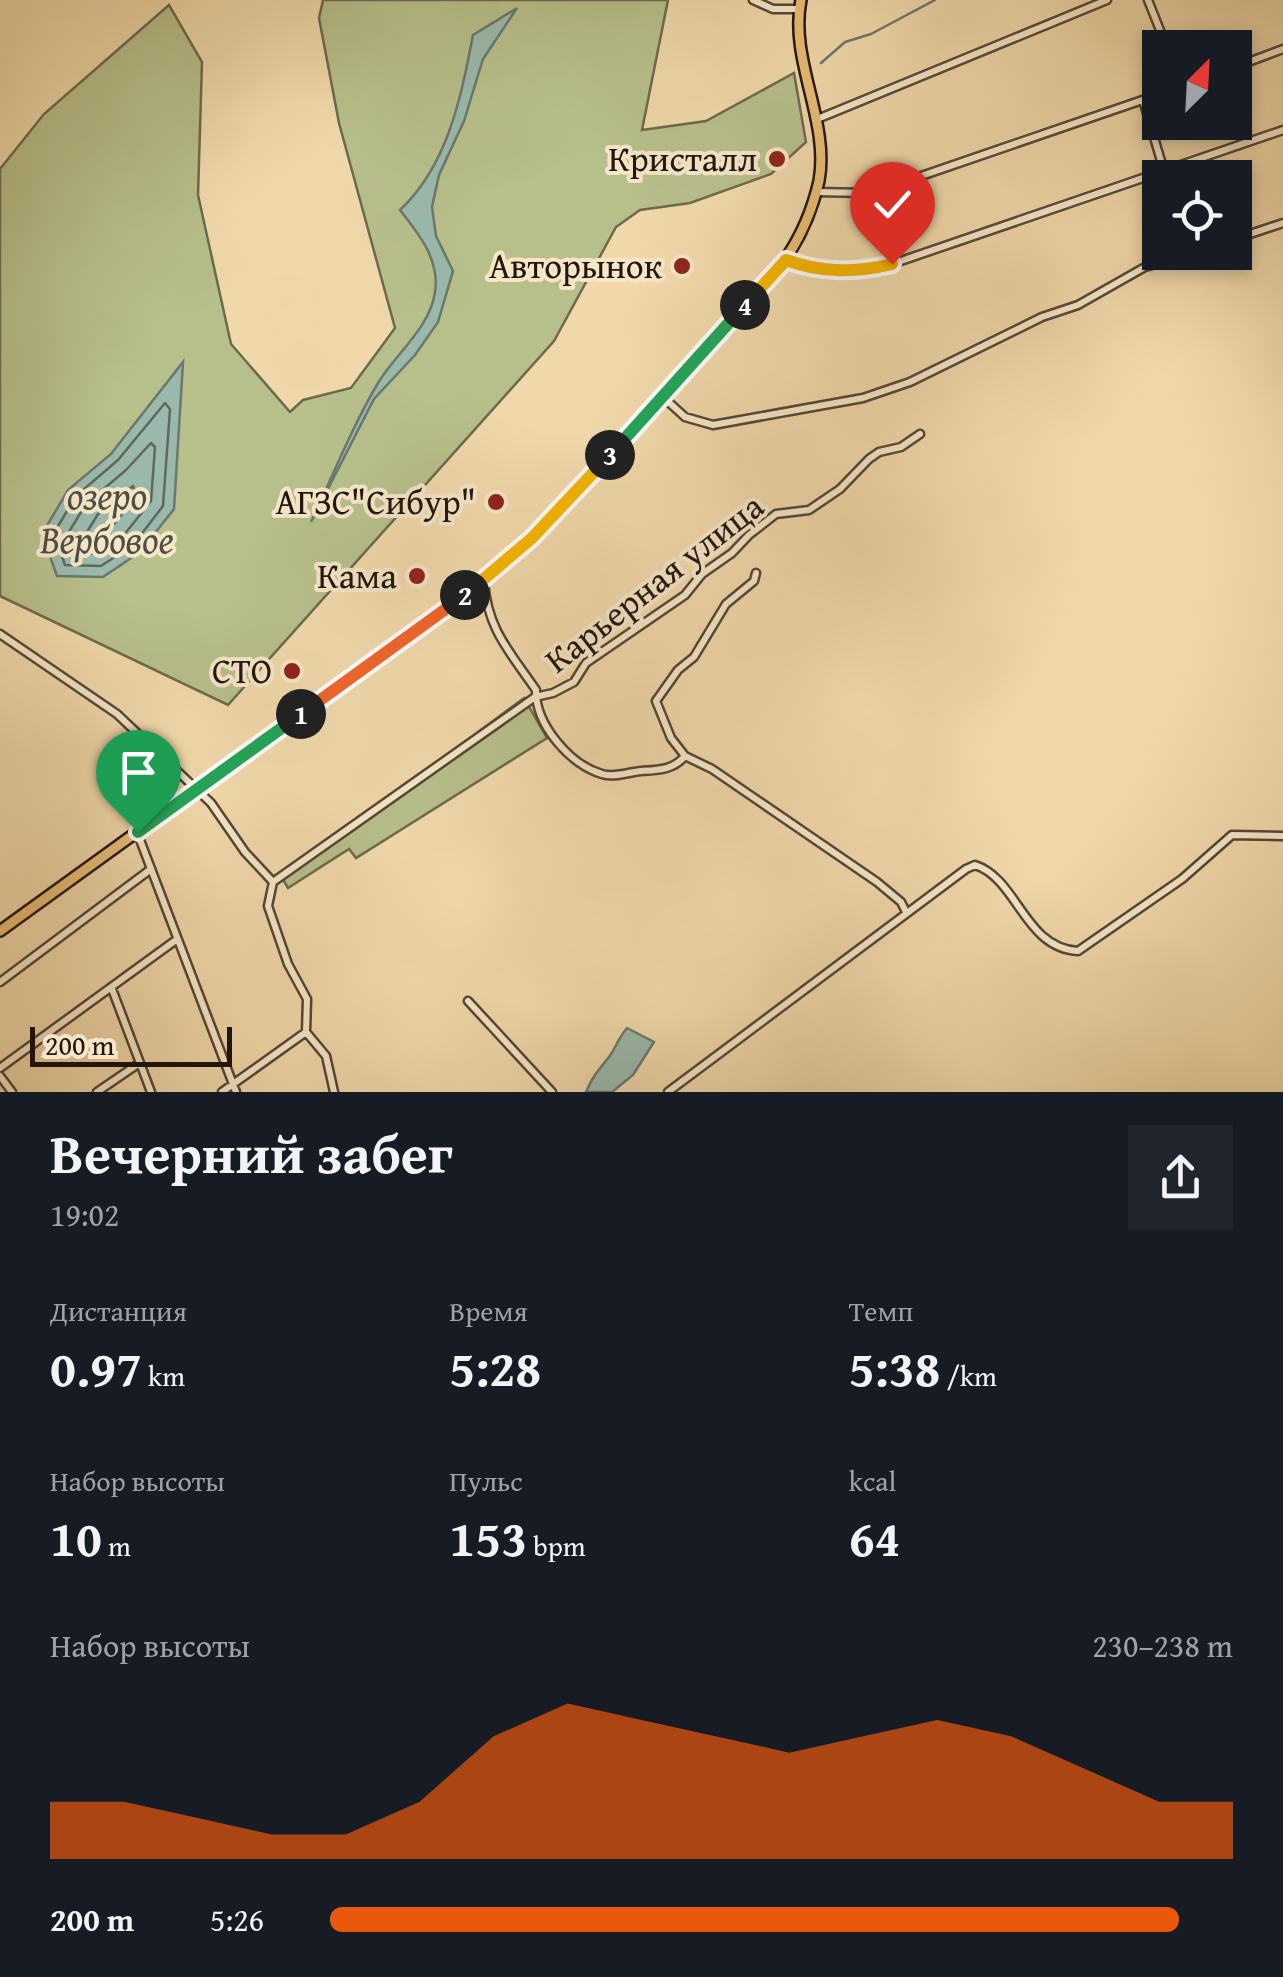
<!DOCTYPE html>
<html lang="ru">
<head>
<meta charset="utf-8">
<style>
  :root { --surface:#171b24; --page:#20242c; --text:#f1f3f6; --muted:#9ea1a6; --accent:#ea580c }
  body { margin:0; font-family:"Gentium Book Plus",serif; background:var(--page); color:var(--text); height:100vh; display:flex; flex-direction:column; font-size:38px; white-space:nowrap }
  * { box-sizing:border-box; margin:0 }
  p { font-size:32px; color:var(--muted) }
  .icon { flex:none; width:55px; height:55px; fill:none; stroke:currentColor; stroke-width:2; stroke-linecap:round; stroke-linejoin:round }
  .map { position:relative; height:1092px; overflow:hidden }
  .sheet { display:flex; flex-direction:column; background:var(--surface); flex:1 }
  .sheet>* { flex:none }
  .needle { width:65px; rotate:24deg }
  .buttons { position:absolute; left:1142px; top:30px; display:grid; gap:20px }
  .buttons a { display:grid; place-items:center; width:110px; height:110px; border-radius:0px; background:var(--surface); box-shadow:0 5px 15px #0003; font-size:50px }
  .scale { position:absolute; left:30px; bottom:25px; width:202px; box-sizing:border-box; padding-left:10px; border:5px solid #23160f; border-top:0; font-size:28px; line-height:35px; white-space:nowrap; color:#23160f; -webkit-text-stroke:8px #f5e6c8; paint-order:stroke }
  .pin { position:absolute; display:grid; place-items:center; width:85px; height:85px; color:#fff; margin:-102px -42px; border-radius:50% 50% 50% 0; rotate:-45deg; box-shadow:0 0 10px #0007 }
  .pin .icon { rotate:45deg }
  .km { position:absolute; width:50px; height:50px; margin:-25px; border-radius:50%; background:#222; color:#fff; font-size:28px; line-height:50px; text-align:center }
  .round { display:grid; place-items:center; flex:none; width:105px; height:105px; border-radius:0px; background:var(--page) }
  .overview { display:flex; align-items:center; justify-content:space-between; height:170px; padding:0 50px }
  h1 { font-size:55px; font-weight:700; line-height:75px }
  .figures { display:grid; grid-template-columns:repeat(3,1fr); gap:15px; height:170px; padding:10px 50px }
  .figures div { display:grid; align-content:center }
  .figures b { font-size:50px; font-weight:700 }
  .figures small { font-size:28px; font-weight:400 }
  .figures p { font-size:28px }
  .chart { height:280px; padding:20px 50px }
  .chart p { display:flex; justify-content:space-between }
  .chart svg { width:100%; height:180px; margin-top:10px; fill:var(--accent); opacity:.7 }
  ul { padding:0 50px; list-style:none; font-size:32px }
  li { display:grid; grid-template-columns:160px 120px 1fr; align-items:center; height:75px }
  li i { height:25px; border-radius:12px; background:var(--accent) }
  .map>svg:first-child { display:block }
</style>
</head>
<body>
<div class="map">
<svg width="1283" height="1092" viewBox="0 0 1283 1092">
  <rect width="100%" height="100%" fill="#f0d8aa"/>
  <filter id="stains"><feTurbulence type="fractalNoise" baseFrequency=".002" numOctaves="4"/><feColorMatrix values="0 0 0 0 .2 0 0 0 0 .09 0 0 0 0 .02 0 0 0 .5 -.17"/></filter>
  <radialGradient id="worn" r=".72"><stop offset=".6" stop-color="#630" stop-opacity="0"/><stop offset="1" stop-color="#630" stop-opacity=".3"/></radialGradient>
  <!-- green -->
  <path fill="#b7bf8b" stroke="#6d6a4d" stroke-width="2.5" d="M323 0H668L642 130 706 121 794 73 806 142 771 174 690 203 640 210 616 227 554 341 228 705 0 596V169L44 114 169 5 202 62 198 195 231 344 290 412 303 400 351 388 395 328 339 123 319 18Z
    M524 698 547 738 356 858 349 849 288 888 282 878Z"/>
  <!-- water -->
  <path fill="#9ab9ac" stroke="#6a786d" stroke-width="2.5" d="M517 8 483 59 464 121 439 175 432 207 436 236 453 271 438 322 415 355 374 399 311 522C333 475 352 427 378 383 396 353 430 328 435 292 440 260 419 234 400 210 448 165 461 97 473 35Z
    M183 362 174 509 140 552 103 577 57 576 42 534 68 490 111 454Z
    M627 1028 654 1042 633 1075 612 1092H586C594 1074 598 1071 609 1057 616 1047 619 1037 627 1028Z"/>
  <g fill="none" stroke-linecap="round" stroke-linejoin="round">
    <!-- shore -->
    <path stroke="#5e685e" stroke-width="2.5" d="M165 403 170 409 163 506 133 545 101 566 65 565 54 533 76 496 118 460Z
      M151 443 155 447 151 501 124 535 98 554 74 553 67 535 86 504 126 470Z
      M133 486 137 495 114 524 94 538 88 537 87 532 98 514Z"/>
    <!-- stream -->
    <path stroke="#6a786d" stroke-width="2.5" d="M821 63 845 42 871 34 935 0"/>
    <defs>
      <path id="minor" d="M753 0 773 9H799
        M1148 0 1167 48
        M1235 67 1283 49
        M1143 100 1166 178
        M815 120 1107 0
        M816 192 866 193 895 185 1160 94
        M1235 239 1283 223
        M785 259C821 273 855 273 892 264L1283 130
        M663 397 685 417 713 425 863 398 910 382 1042 317 1078 305 1145 267 1199 252
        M484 581C487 629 510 652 536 690 535 724 570 765 602 774 614 778 629 772 641 771 659 770 673 770 685 756L712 769 877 882 901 902 906 912
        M0 634 117 714 211 803 245 852 273 882 268 906 288 964 307 999 306 1032 326 1056 334 1092
        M685 756 671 738 656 701 678 670 694 657 726 604 754 581 756 573
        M137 832 236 1092
        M273 882 535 697 553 693 574 682 586 663 685 595 702 574 732 553 749 535 776 514 809 510 840 489 869 459 879 452 901 447 920 434
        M0 982 151 869
        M112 989 151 1092
        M468 1001 552 1092
        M0 1068 176 940
        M0 1076 12 1092
        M97 1092 138 1064
        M222 1092 306 1032
        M668 1092 966 869 975 865C1018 879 1024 948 1078 951L1182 879 1232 835 1283 836"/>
      <path id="major" d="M0 931 484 581C562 511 631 433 700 355 728 324 763 293 786 258 801 236 813 207 819 181 830 121 789 60 801 0"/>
    </defs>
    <!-- minor casing -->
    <use href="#minor" stroke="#564636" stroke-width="11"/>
    <!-- major casing -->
    <use href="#major" stroke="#23160f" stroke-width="14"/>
    <!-- minor -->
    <use href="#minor" stroke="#f5e6c8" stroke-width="6"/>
    <!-- major -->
    <use href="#major" stroke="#e8bc75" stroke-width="9"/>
  </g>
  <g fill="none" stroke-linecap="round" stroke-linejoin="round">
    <defs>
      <path id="split-1" d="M138 832 301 714"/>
      <path id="split-2" d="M301 714 465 595"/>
      <path id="split-3" d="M465 595 532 538 610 455"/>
      <path id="split-4" d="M610 455 745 305"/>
      <path id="split-5" d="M745 305 786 260C822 273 855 273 892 264"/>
    </defs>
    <!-- split-1 casing -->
    <use href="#split-1" stroke="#fff" stroke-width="20"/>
    <!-- split-2 casing -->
    <use href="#split-2" stroke="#fff" stroke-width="20"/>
    <!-- split-3 casing -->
    <use href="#split-3" stroke="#fff" stroke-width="20"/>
    <!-- split-4 casing -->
    <use href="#split-4" stroke="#fff" stroke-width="20"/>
    <!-- split-5 casing -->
    <use href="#split-5" stroke="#fff" stroke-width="20"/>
    <!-- split-1 -->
    <use href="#split-1" stroke="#22a559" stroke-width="12"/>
    <!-- split-2 -->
    <use href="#split-2" stroke="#f0652b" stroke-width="12"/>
    <!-- split-3 -->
    <use href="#split-3" stroke="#f5b400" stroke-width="12"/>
    <!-- split-4 -->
    <use href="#split-4" stroke="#22a559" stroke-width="12"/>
    <!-- split-5 -->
    <use href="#split-5" stroke="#f5b400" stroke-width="12"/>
  </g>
  <!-- markers -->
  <g fill="#8f2418" stroke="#f5e6c8" stroke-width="4">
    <circle cx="777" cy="159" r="10"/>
    <circle cx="682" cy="266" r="10"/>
    <circle cx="496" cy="502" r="10"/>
    <circle cx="417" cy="576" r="10"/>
    <circle cx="292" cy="671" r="10"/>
  </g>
  <g text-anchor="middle" stroke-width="8" stroke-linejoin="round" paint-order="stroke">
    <!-- poi labels -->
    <g font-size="35" fill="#23160f" stroke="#f5e6c8" text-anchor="end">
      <text x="757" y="171">Кристалл</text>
      <text x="662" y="278">Авторынок</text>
      <text x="476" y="514">АГЗС"Сибур"</text>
      <text x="397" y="588">Кама</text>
      <text x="272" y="683">СТО</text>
    </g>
    <!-- street labels -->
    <g font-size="35" fill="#23160f" stroke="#f5e6c8">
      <text transform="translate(654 583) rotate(-38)" y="12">Карьерная улица</text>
    </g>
    <!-- water labels -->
    <g font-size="38" font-style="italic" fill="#4d4f46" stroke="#f5e6c8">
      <text x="107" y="509">озеро<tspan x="107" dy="44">Вербовое</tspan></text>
    </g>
  </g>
  <rect width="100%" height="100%" filter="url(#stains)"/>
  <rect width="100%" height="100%" fill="url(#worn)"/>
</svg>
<div class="buttons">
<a><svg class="needle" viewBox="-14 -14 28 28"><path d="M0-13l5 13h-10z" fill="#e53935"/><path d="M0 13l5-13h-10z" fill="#9ea1a6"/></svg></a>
<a><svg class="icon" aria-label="locate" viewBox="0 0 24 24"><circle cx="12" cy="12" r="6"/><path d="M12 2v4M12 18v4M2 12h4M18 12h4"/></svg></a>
</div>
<div class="scale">200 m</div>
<div class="pin" style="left:138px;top:832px;background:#1e9e55"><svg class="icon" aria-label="arrive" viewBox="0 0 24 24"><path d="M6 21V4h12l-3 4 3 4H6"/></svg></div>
<div class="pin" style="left:892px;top:264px;background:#d93025"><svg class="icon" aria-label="check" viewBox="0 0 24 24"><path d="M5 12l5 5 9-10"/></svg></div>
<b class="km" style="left:301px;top:714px">1</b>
<b class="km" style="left:465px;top:595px">2</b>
<b class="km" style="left:610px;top:455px">3</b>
<b class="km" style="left:745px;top:305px">4</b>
</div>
<section class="sheet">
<div class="overview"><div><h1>Вечерний забег</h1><p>19:02</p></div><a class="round"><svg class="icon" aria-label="share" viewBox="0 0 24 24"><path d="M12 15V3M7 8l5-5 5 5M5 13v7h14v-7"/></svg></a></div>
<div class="figures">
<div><p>Дистанция</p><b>0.97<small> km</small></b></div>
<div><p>Время</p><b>5:28</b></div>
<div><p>Темп</p><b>5:38<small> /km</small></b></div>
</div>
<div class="figures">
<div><p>Набор высоты</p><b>10<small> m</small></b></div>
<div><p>Пульс</p><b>153<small> bpm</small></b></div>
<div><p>kcal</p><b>64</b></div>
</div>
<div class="chart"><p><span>Набор высоты</span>230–238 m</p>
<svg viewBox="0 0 160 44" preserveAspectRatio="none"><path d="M0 44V30L10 30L20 34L30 38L40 38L50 30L60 14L70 6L80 10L90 14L100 18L110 14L120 10L130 14L140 22L150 30L160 30V44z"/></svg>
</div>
<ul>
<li><b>200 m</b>5:26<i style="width:94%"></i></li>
</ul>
</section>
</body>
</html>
